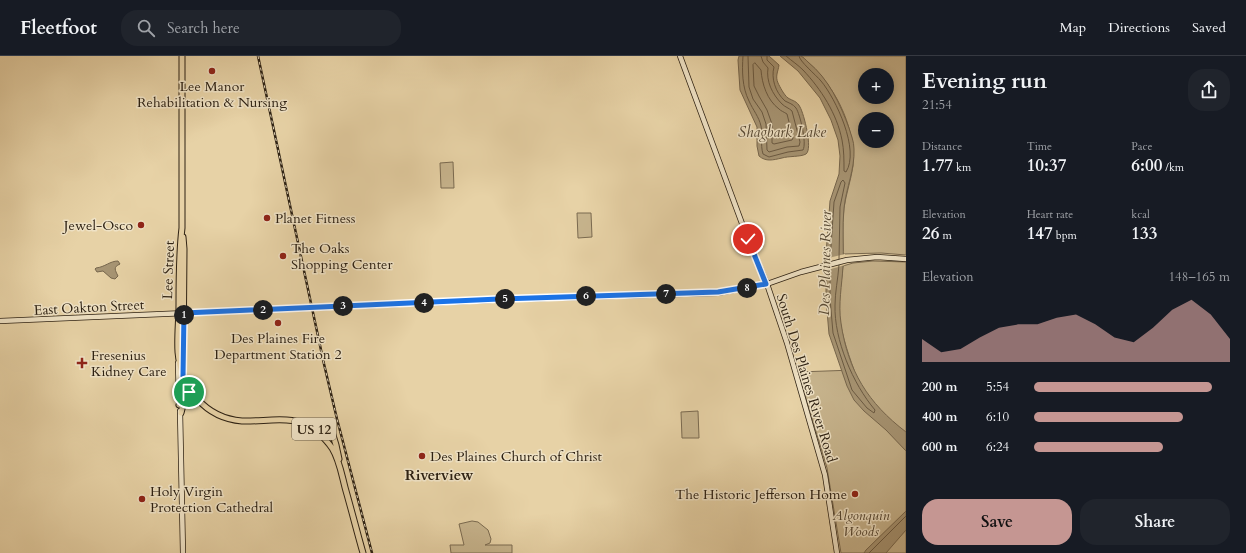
<!DOCTYPE html>
<html lang="en">
<head>
<meta charset="utf-8">
<style>
  :root { --surface:#171b24; --page:#20242c; --text:#f1f3f6; --muted:#9ea1a6; --line:#363941; --accent:#c59692 }
  body { margin:0; font-family:Cardo,serif; background:var(--page); color:var(--text); height:100vh; display:flex; flex-direction:column; font-size:15px; white-space:nowrap }
  * { box-sizing:border-box; margin:0 }
  p { font-size:13px; color:var(--muted) }
  .icon { flex:none; width:22px; height:22px; fill:none; stroke:currentColor; stroke-width:2; stroke-linecap:round; stroke-linejoin:round }
  .map { position:relative; flex:1; overflow:hidden }
  .sheet { display:flex; flex-direction:column; background:var(--surface); width:340px }
  .sheet>* { flex:none }
  .controls { position:absolute; left:858px; top:12px; display:grid; gap:8px }
  .controls a { display:grid; place-items:center; width:36px; height:36px; border-radius:50%; background:var(--surface); box-shadow:0 2px 10px #0003; font-size:20px }
  .pin { position:absolute; display:grid; place-items:center; width:34px; height:34px; color:#fff; margin:-17px; border:2px solid #fff; border-radius:50%; box-shadow:0 1px 4px #0007 }
  .km { position:absolute; width:20px; height:20px; margin:-10px; border-radius:50%; background:#222; color:#fff; font-size:11px; line-height:20px; text-align:center }
  .round { display:grid; place-items:center; flex:none; width:42px; height:42px; border-radius:16px; background:var(--page) }
  .overview { display:flex; align-items:center; justify-content:space-between; height:68px; padding:0 16px }
  h1 { font-size:22px; font-weight:700; line-height:30px }
  .metrics { display:grid; grid-template-columns:repeat(3,1fr); gap:6px; height:68px; padding:4px 16px }
  .metrics div { display:grid; align-content:center }
  .metrics b { font-size:17px; font-weight:700 }
  .metrics small { font-size:11px; font-weight:400 }
  .metrics p { font-size:11px }
  .chart { height:112px; padding:8px 16px }
  .chart p { display:flex; justify-content:space-between }
  .chart svg { width:100%; height:72px; margin-top:4px; fill:var(--accent); opacity:.7 }
  .cta { display:flex; gap:8px; margin-top:auto; padding:8px 16px }
  .cta a { flex:1; height:46px; border-radius:16px; background:var(--accent); color:#111; font-size:16px; font-weight:700; line-height:46px; text-align:center }
  .cta a+a { background:var(--page); color:var(--text) }
  ul { padding:0 16px; list-style:none; font-size:13px }
  li { display:grid; grid-template-columns:64px 48px 1fr; align-items:center; height:30px }
  li i { height:10px; border-radius:5px; background:var(--accent) }
  header { display:flex; align-items:center; gap:24px; box-sizing:border-box; height:56px; padding:0 20px; background:var(--surface); border-bottom:1px solid var(--line) }
  header strong { font-size:19px }
  nav { display:flex; gap:22px; margin-inline-start:auto; font-size:14px }
  .search { width:280px; height:36px; background:var(--page); display:flex; align-items:center; gap:10px; box-sizing:border-box; padding:0 14px; border-radius:16px; color:var(--muted); font-size:15px }
  main { display:flex; flex:1; min-height:0 }
  .map>svg:first-child { display:block }
</style>
</head>
<body>
<header>
<strong>Fleetfoot</strong>
<div class="search"><svg class="icon" aria-label="search" viewBox="0 0 24 24"><circle cx="10" cy="10" r="6"/><path d="M15 15l6 6"/></svg>Search here</div>
<nav><a>Map</a><a>Directions</a><a>Saved</a></nav>
</header>
<main>
<div class="map">
<svg width="906" height="497" viewBox="0 0 906 497">
  <rect width="100%" height="100%" fill="#e7d2a6"/>
  <filter id="stains"><feTurbulence type="fractalNoise" baseFrequency=".005" numOctaves="4"/><feColorMatrix values="0 0 0 0 .2 0 0 0 0 .09 0 0 0 0 .02 0 0 0 .5 -.17"/></filter>
  <radialGradient id="worn" r=".72"><stop offset=".6" stop-color="#630" stop-opacity="0"/><stop offset="1" stop-color="#630" stop-opacity=".3"/></radialGradient>
  <!-- green -->
  <path fill="#c7b48d" stroke="#7a6a50" fill-rule="evenodd" d="M801 0H906V199L881 197 843 198C843 183 842 167 844 152 846 138 851 124 853 110 856 68 833 26 801 0ZM865 19H887V41H865ZM865 63H887V85H865Z
    M453 106 454 132H441L440 107Z
    M577 157H591L592 181 578 182Z
    M873 205 906 206V497H841L827 412 798 316 854 314C847 294 839 272 839 250 839 237 842 223 843 210L853 207Z
    M698 355 699 382H682L681 356Z
    M472 465 478 466 488 474 491 483 490 487 485 489H512V497H451L450 489H464L459 468Z"/>
  <!-- water -->
  <path fill="#a79574" stroke="#76664d" d="M739 0H769L779 9C778 16 775 20 778 27 780 31 784 39 788 42 793 45 797 45 800 51 804 58 813 93 806 98 801 101 788 100 782 102 773 104 766 106 759 100L757 90V71L740 34 738 4Z
    M780 0C786 0 796 0 801 0 803 1 806 4 808 6 829 23 840 48 849 72 851 79 854 85 854 93 855 113 846 132 844 152 842 171 844 191 843 210 842 229 838 248 841 267 848 315 868 347 906 376V395L886 374 864 355 854 344 847 330 829 278 826 243V198L830 145 839 118 840 100 838 84 831 64 820 42 798 15Z
    M118 205 120 208C113 211 115 214 118 220L115 223 111 222 103 215 97 216 95 213 96 212C105 211 110 205 118 205Z
    M906 455V474L886 497H864L866 494Z"/>
  <!-- pier -->
  <path fill="#e7d2a6" d="M845 198V209L824 215V203Z"/>
  <g fill="none" stroke-linecap="round" stroke-linejoin="round">
    <!-- shore -->
    <path stroke="#6a5a43" stroke-width="1" d="M743 0C742 15 742 31 749 45 753 54 759 61 761 70 763 79 760 88 763 98L769 101 788 96 803 94C807 87 800 58 796 52 793 48 789 47 785 45 775 36 771 22 774 11L767 4V0
      M748 0 749 31 753 43 762 56 766 68 767 94 769 96 787 91 799 90 800 86 792 55C789 52 785 51 782 48 772 38 766 25 768 12L763 6 761 0
      M786 0C792 5 798 9 803 14 821 33 837 58 842 84 844 94 844 104 844 115L846 116C860 94 836 43 821 25 816 19 799 5 799 0
      M755 7 761 14C762 28 767 44 779 53 781 55 784 56 787 58L793 82 792 84 774 88 772 87V68L767 54 759 40 754 30 753 9Z
      M830 205 834 146 841 126 843 124 845 127 840 151 839 203
      M830 212V242L833 277 852 334 867 352 874 357 875 354C853 328 834 284 835 249 835 236 838 223 839 209
      M869 497 906 460"/>
    <defs>
      <path id="secondary" d="M680 0 747 181 767 228 787 287 825 419 837 497
        M0 265 514 243 718 237 767 228 801 216 847 204 877 201 906 203
        M178 307 179 347
        M180 355 183 497"/>
      <path id="primary" d="M182 0V172C179 197 179 222 179 248 179 264 177 280 178 296 181 332 205 362 242 365 269 366 296 357 318 376 323 381 328 386 332 392 340 405 342 421 346 435 352 456 357 476 363 497
        M183 181 184 193 183 311
        M179 349 181 343 186 337
        M181 357 184 345 191 336
        M329 366 336 389 339 403"/>
    </defs>
    <!-- secondary casing -->
    <use href="#secondary" stroke="#2c2012" stroke-width="6"/>
    <!-- primary casing -->
    <use href="#primary" stroke="#2c2012" stroke-width="7"/>
    <!-- secondary -->
    <use href="#secondary" stroke="#efe2c5" stroke-width="4.5"/>
    <!-- primary -->
    <use href="#primary" stroke="#e7d2a6" stroke-width="5"/>
    <defs>
      <path id="rail" d="M258 0 324 308 337 363 372 497"/>
    </defs>
    <!-- rail casing -->
    <use href="#rail" stroke="#2c2012" stroke-width="2.5"/>
    <!-- rail -->
    <use href="#rail" stroke="#efe2c5" stroke-width="1" stroke-dasharray="3" stroke-linecap="butt"/>
  </g>
  <g fill="none" stroke-linecap="round" stroke-linejoin="round">
    <defs>
      <path id="route" d="M189 336H191L183 320 184 257 499 243 718 236 766 228 748 183"/>
    </defs>
    <!-- route casing -->
    <use href="#route" stroke="#fff" stroke-width="8"/>
    <!-- route -->
    <use href="#route" stroke="#1a73e8" stroke-width="5"/>
  </g>
  <!-- markers -->
  <g fill="#8f2418" stroke="#efe2c5" stroke-width="1.5">
    <circle cx="212" cy="15" r="4"/>
    <circle cx="267" cy="162" r="4"/>
    <circle cx="141" cy="169" r="4"/>
    <circle cx="283" cy="200" r="4"/>
    <circle cx="278" cy="267" r="4"/>
    <path d="M80 301h4v4h4v4h-4v4h-4v-4h-4v-4h4z"/>
    <circle cx="422" cy="400" r="4"/>
    <circle cx="855" cy="438" r="4"/>
    <circle cx="142" cy="443" r="4"/>
  </g>
  <g text-anchor="middle" stroke-width="3" stroke-linejoin="round" paint-order="stroke">
    <!-- shield labels -->
    <rect fill="#efe2c5" stroke="#665a48" stroke-width="1" x="292" y="362" width="44" height="22" rx="3"/>
    <g font-size="13" font-weight="bold" fill="#2c2012">
      <text x="314" y="378">US 12</text>
    </g>
    <!-- poi labels -->
    <g font-size="14" fill="#2c2012" stroke="#efe2c5" text-anchor="start">
      <text x="212" y="35" text-anchor="middle">Lee Manor<tspan x="212" dy="16">Rehabilitation &amp; Nursing</tspan></text>
      <text x="275" y="167">Planet Fitness</text>
      <text x="133" y="174" text-anchor="end">Jewel-Osco</text>
      <text x="291" y="197">The Oaks<tspan x="291" dy="16">Shopping Center</tspan></text>
      <text x="278" y="287" text-anchor="middle">Des Plaines Fire<tspan x="278" dy="16">Department Station 2</tspan></text>
      <text x="91" y="304">Fresenius<tspan x="91" dy="16">Kidney Care</tspan></text>
      <text x="430" y="405">Des Plaines Church of Christ</text>
      <text x="150" y="440">Holy Virgin<tspan x="150" dy="16">Protection Cathedral</tspan></text>
      <text x="847" y="443" text-anchor="end">The Historic Jefferson Home</text>
    </g>
    <!-- street labels -->
    <g font-size="14" fill="#2c2012" stroke="#efe2c5">
      <text transform="translate(168 214) rotate(-88)" y="5">Lee Street</text>
      <text transform="translate(89 251) rotate(-3)" y="5">East Oakton Street</text>
      <text transform="translate(807 322) rotate(73)" y="5">South Des Plaines River Road</text>
    </g>
    <!-- park labels -->
    <g font-size="14" font-style="italic" fill="#534531" stroke="#efe2c5">
      <text x="861" y="464">Algonquin<tspan x="861" dy="16">Woods</tspan></text>
    </g>
    <!-- water labels -->
    <g font-size="15" font-style="italic" fill="#574934" stroke="#efe2c5">
      <text x="782" y="81">Shagbark Lake</text>
      <text transform="translate(825 207) rotate(-89)" y="5">Des Plaines River</text>
    </g>
    <!-- neighbourhood labels -->
    <g font-size="15" font-weight="bold" fill="#2c2012" stroke="#efe2c5">
      <text x="439" y="424">Riverview</text>
    </g>
  </g>
  <rect width="100%" height="100%" filter="url(#stains)"/>
  <rect width="100%" height="100%" fill="url(#worn)"/>
</svg>
<div class="controls">
<a>+</a>
<a>−</a>
</div>
<div class="pin" style="left:189px;top:336px;background:#1e9e55"><svg class="icon" aria-label="arrive" viewBox="0 0 24 24"><path d="M6 21V4h12l-3 4 3 4H6"/></svg></div>
<div class="pin" style="left:748px;top:183px;background:#d93025"><svg class="icon" aria-label="check" viewBox="0 0 24 24"><path d="M5 12l5 5 9-10"/></svg></div>
<b class="km" style="left:184px;top:259px">1</b>
<b class="km" style="left:263px;top:254px">2</b>
<b class="km" style="left:343px;top:250px">3</b>
<b class="km" style="left:424px;top:247px">4</b>
<b class="km" style="left:505px;top:243px">5</b>
<b class="km" style="left:586px;top:240px">6</b>
<b class="km" style="left:666px;top:238px">7</b>
<b class="km" style="left:747px;top:232px">8</b>
</div>
<section class="sheet">
<div class="overview"><div><h1>Evening run</h1><p>21:54</p></div><a class="round"><svg class="icon" aria-label="share" viewBox="0 0 24 24"><path d="M12 15V3M7 8l5-5 5 5M5 13v7h14v-7"/></svg></a></div>
<div class="metrics">
<div><p>Distance</p><b>1.77<small> km</small></b></div>
<div><p>Time</p><b>10:37</b></div>
<div><p>Pace</p><b>6:00<small> /km</small></b></div>
</div>
<div class="metrics">
<div><p>Elevation</p><b>26<small> m</small></b></div>
<div><p>Heart rate</p><b>147<small> bpm</small></b></div>
<div><p>kcal</p><b>133</b></div>
</div>
<div class="chart"><p><span>Elevation</span>148–165 m</p>
<svg viewBox="0 0 160 44" preserveAspectRatio="none"><path d="M0 44V30L10 38L20 36L30 29L40 23L50 21L60 21L70 17L80 15L90 21L100 29L110 32L120 23L130 12L140 6L150 15L160 30V44z"/></svg>
</div>
<ul>
<li><b>200 m</b>5:54<i style="width:91%"></i></li>
<li><b>400 m</b>6:10<i style="width:76%"></i></li>
<li><b>600 m</b>6:24<i style="width:66%"></i></li>
</ul>
<div class="cta"><a>Save</a><a>Share</a></div>
</section>
</main>
</body>
</html>
